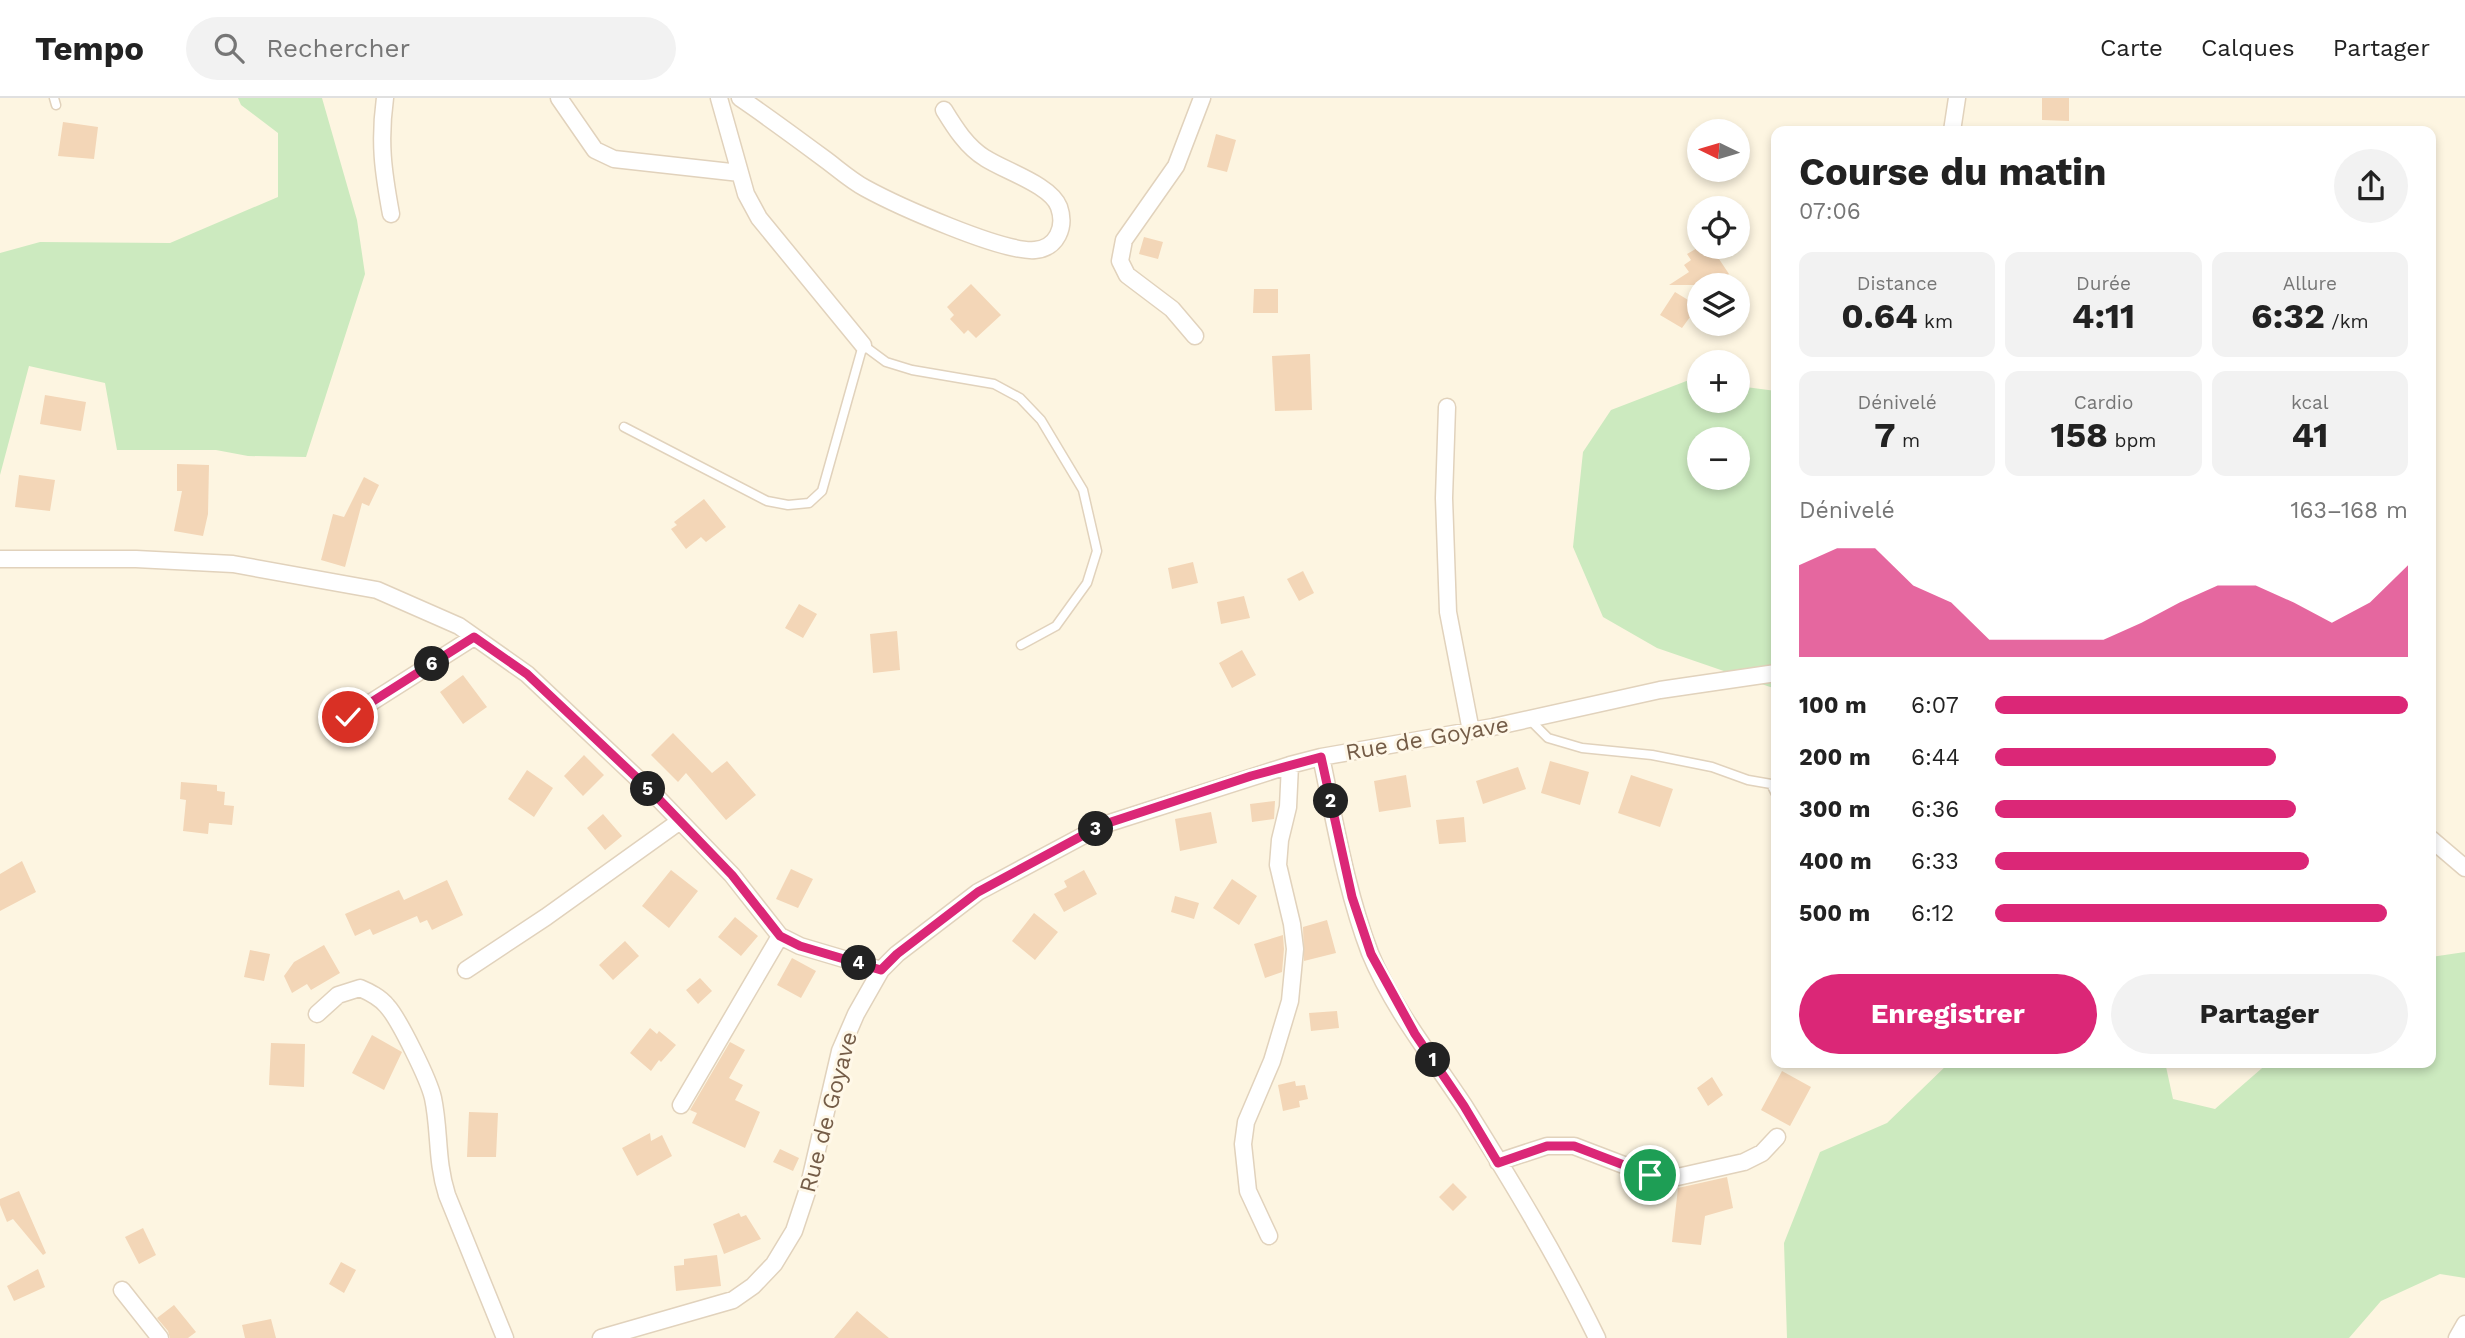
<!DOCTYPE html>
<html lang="fr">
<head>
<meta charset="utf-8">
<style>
  :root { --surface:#fff; --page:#f2f2f2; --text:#222; --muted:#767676; --line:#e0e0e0; --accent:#db2777 }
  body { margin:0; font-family:"Work Sans",sans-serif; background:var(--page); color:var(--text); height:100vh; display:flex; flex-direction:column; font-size:26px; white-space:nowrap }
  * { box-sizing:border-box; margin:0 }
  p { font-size:23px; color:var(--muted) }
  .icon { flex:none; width:38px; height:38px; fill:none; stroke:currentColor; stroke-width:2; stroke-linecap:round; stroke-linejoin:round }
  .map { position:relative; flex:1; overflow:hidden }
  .side { position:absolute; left:1771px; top:28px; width:665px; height:942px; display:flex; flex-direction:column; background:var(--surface); border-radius:14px; box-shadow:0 4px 10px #0003 }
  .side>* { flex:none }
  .needle { width:46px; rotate:275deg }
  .controls { position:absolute; left:1687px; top:21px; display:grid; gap:14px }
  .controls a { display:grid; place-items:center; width:63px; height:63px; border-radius:50%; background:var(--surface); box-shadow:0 4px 10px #0003; font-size:35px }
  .pin { position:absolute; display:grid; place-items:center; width:60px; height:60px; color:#fff; margin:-30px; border:4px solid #fff; border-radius:50%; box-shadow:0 2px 7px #0007 }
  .km { position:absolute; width:35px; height:35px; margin:-18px; border-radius:50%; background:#222; color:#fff; font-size:19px; line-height:35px; text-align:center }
  .round { display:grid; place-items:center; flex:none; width:74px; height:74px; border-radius:37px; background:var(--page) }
  .head { display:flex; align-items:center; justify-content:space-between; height:119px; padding:0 28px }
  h1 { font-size:38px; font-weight:700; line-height:52px }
  .stats { display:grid; grid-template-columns:repeat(3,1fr); gap:10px; height:119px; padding:7px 28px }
  .stats div { display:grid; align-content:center; border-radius:14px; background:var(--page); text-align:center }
  .stats b { font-size:35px; font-weight:700 }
  .stats small { font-size:19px; font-weight:400 }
  .stats p { font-size:19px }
  .chart { height:196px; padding:14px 28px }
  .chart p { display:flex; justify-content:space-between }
  .chart svg { width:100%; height:126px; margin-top:7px; fill:var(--accent); opacity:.7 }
  .action { display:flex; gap:14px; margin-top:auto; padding:14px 28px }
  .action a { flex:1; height:80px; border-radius:42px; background:var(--accent); color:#fff; font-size:28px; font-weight:700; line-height:80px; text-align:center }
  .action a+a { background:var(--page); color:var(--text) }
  ul { padding:0 28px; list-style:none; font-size:23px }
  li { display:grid; grid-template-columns:112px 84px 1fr; align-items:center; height:52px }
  li i { height:18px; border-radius:9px; background:var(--accent) }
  header { display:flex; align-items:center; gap:42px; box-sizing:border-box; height:98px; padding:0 35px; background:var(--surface); border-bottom:2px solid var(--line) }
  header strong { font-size:33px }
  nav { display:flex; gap:38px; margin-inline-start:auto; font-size:24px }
  .search { width:490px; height:63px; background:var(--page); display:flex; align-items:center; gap:18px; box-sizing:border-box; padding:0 24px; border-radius:38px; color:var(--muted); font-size:26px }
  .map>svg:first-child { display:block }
</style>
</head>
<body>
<header>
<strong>Tempo</strong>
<div class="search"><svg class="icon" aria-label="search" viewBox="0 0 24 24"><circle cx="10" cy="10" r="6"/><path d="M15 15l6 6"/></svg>Rechercher</div>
<nav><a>Carte</a><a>Calques</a><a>Partager</a></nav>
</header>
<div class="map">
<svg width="2465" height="1240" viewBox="0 0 2465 1240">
  <rect width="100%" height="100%" fill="#fdf5e1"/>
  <!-- green -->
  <path fill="#cceabf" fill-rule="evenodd" d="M238 0H322L357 122 365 176 306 359 248 358 216 352H117L105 285 29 268 0 377V155L40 144 170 145 278 99V35L241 7Z
    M1689 282 1699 283V303H1738V288L1776 293V591L1657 550 1603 519 1573 449 1583 354 1611 312ZM1699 341H1738V380H1699Z
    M2465 854V1180L2440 1176 2381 1203 2349 1240H1787L1784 1145 1820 1054 1887 1025 1950 964H2165L2173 1001 2215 1011 2269 964H2431V859Z"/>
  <!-- building -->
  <path fill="#f3d6b7" d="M2042 0H2069V23L2042 22Z
    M63 24 98 29 94 61 58 58Z
    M1216 36 1236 42 1227 74 1207 69Z
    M1144 139 1163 144 1158 161 1139 156Z
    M1699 149H1711L1729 176 1712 187H1669L1689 174 1684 167 1691 162 1687 156Z
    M971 186 1001 217 976 240 968 232 964 236 950 221 954 217 947 209Z
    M1254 191H1278V215H1253Z
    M1675 194 1698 208 1682 230 1660 217Z
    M1310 256 1312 312 1275 313 1272 258Z
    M45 297 86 304 81 333 40 326Z
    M177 366 209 367 208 416 203 438 174 433 182 393H177Z
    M19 377 55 382 50 413 15 409Z
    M364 379 379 387 369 408 362 405 345 469 321 462 333 416 344 419Z
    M704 401 726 429 706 444 701 439 686 451 671 431 677 427 674 424Z
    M1193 464 1198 485 1172 491 1168 470Z
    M1303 473 1314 495 1299 503 1287 481Z
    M1244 498 1250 520 1221 526 1217 504Z
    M799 506 817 516 803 540 785 530Z
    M897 533 900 572 873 575 870 536Z
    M1242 552 1256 577 1232 590 1219 565Z
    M463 577 487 609 463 626 440 594Z
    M673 635 712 675 727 663 756 697 726 722 686 675 678 684 651 657Z
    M584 657 604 677 583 698 564 678Z
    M1550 663 1589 674 1580 707 1541 695Z
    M1518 669 1526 691 1483 706 1476 683Z
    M527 672 553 690 534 719 508 701Z
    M1406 677 1411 709 1379 714 1374 683Z
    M1631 677 1673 691 1660 729 1618 715Z
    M181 684 217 687V693L225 694 224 707 234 708 232 727 209 725 208 736 183 733 186 702 180 701Z
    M1275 703 1274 721 1252 724 1250 706Z
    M1211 714 1217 745 1180 753 1175 721Z
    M603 716 622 738 605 752 587 730Z
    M1464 719 1466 744 1439 746 1436 722Z
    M22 763 36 794 0 813V776Z
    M791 771 813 781 798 810 776 801Z
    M671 772 698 793 669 830 642 808Z
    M1084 772 1097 796 1064 814 1054 796 1067 789 1064 783Z
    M1232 781 1257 798 1239 827 1213 810Z
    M447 782 463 817 432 832 427 822 420 825 417 818 373 837 370 831 355 838 345 816 399 792 404 802Z
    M1175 798 1199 805 1194 821 1171 814Z
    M1034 815 1058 834 1035 862 1012 843Z
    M735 819 758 838 741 858 718 839Z
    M1327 822 1336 855 1304 863 1303 829Z
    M1283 837 1284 851 1282 874 1265 880 1254 846Z
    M625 843 639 858 613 882 599 867Z
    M324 847 340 875 311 892 307 886 292 895 284 878 294 864Z
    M250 852 270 856 264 883 244 879Z
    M792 860 816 873 801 900 777 887Z
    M700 880 712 893 698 906 686 892Z
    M1337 913 1339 930 1311 933 1309 915Z
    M650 930 657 936 659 933 676 947 661 964 659 962 651 973 630 955Z
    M372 937 402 954 384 992 352 975Z
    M730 944 745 952 729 980 743 987 735 1002 760 1014 745 1050 692 1025 697 1015 690 1012Z
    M271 945 305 946 304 989 269 987Z
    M1782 973 1811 989 1790 1028 1761 1012Z
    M1712 979 1723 997 1708 1008 1697 990Z
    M1295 983 1296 988 1305 987 1308 1001 1299 1003 1300 1009 1283 1013 1278 987Z
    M469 1014 498 1015 496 1059H467Z
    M650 1035 651 1043 662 1037 672 1058 637 1078 622 1050Z
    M780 1051 799 1060 793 1073 773 1064Z
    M1727 1079 1733 1110 1705 1118 1701 1147 1672 1144 1678 1090Z
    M1453 1085 1467 1099 1453 1113 1439 1099Z
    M19 1093 46 1155 43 1157 13 1121 7 1124 0 1107V1101Z
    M739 1115 741 1119 746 1117 761 1141 724 1156 713 1126Z
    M143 1130 156 1157 139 1166 125 1139Z
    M717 1157 721 1188 676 1193 674 1168 684 1167V1161Z
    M341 1164 356 1172 344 1195 329 1186Z
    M38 1171 45 1189 14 1203 7 1188Z
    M174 1207 196 1234 188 1240H170L168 1233 157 1220Z
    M857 1213 871 1225 889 1240H834Z
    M271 1221 276 1240H245L242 1227Z"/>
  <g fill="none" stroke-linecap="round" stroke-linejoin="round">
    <defs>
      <path id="service" d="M54 0 56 7
        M624 329 767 403 788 407 809 405 822 393 863 247 886 264 912 272 994 286 1020 300 1041 322 1083 392 1097 453 1087 485 1056 528 1021 547
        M1529 621 1548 640 1582 650 1652 657 1712 669 1748 682 1771 686 1776 696"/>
      <path id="minor" d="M385 0C379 44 383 73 391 116
        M559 0 595 52 614 61 740 75
        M719 0 746 96 759 120 863 247
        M740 0C768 19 795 39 822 59 836 69 850 82 865 90 896 107 1003 155 1035 152 1057 150 1066 129 1059 109 1051 87 1005 73 985 60 967 49 955 30 944 12
        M1952 33 1957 0
        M1195 238 1172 211 1127 177 1120 163 1124 142 1176 68 1202 0
        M1447 309 1444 400 1448 514 1471 633
        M0 461H136L233 466 377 492 459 528 527 576 654 696 732 777 780 838 800 848 881 872
        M348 619 474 539
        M1321 659C1335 724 1346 792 1370 855 1393 911 1432 959 1465 1009 1512 1084 1558 1160 1597 1240
        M2431 741 2465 770
        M466 872 546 819 680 723
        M317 916 338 897 360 890C369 894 380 899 387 908 399 921 429 982 433 1000 440 1033 436 1063 447 1097L505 1240
        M681 1007 780 838
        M1498 1064 1547 1048H1574L1650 1077 1673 1080 1744 1064 1762 1055 1777 1039
        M1269 1138 1248 1093 1243 1046 1246 1024 1272 963 1290 903 1295 851 1292 826 1278 767 1280 742 1288 709 1290 667
        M122 1192 160 1240
        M601 1240 733 1202 753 1188 774 1166 794 1133 808 1091 840 953 856 916 881 872 897 856 978 794 1103 727 1290 667 1321 659 1493 629 1660 592 1776 575
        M2457 1240 2465 1226"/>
    </defs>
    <!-- service casing -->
    <use href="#service" stroke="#e1d2bc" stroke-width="11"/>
    <!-- minor casing -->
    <use href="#minor" stroke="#e1d2bc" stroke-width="19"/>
    <!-- service -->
    <use href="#service" stroke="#fff" stroke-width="8"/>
    <!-- minor -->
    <use href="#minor" stroke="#fff" stroke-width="16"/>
  </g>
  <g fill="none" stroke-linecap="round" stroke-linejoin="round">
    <defs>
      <path id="route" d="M348 619 474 539 527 576 654 696 732 777 780 838 800 848 881 872 897 856 978 794 1102 727 1251 678 1321 659 1352 799 1371 856 1415 936 1464 1008 1498 1065 1547 1048H1574L1650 1077"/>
    </defs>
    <!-- route casing -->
    <use href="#route" stroke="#fff" stroke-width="14"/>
    <!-- route -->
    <use href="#route" stroke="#db2777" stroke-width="9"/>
  </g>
  <g text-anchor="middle" stroke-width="6" stroke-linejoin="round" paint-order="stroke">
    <!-- street labels -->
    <g font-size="23" fill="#745c47" stroke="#fff8e8">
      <text transform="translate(1427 640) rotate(-10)" y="8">Rue de Goyave</text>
      <text transform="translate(828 1014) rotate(-75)" y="8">Rue de Goyave</text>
    </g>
  </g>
</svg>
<div class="controls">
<a><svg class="needle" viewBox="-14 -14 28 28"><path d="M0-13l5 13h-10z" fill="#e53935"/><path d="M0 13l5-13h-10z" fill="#767676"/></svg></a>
<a><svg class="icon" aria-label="locate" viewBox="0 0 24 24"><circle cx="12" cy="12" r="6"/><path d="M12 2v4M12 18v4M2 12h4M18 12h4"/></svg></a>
<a><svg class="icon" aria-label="layers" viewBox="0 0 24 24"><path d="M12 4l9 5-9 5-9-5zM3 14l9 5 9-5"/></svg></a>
<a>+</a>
<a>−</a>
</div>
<div class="pin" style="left:1650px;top:1077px;background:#1e9e55"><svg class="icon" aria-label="arrive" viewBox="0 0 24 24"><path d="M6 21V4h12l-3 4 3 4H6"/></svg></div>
<div class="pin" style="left:348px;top:619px;background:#d93025"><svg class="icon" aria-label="check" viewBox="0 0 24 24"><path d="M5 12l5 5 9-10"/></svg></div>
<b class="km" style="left:1433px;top:962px">1</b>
<b class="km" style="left:1331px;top:703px">2</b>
<b class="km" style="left:1096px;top:731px">3</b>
<b class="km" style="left:859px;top:865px">4</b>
<b class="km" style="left:648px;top:691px">5</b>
<b class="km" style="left:432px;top:566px">6</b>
<section class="side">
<div class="head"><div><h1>Course du matin</h1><p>07:06</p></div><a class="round"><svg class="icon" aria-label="share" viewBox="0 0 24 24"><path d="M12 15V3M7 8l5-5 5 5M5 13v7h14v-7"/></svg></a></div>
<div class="stats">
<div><p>Distance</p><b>0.64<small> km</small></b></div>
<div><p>Durée</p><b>4:11</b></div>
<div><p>Allure</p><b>6:32<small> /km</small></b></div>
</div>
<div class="stats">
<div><p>Dénivelé</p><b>7<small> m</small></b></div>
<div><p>Cardio</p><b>158<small> bpm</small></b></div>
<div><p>kcal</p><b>41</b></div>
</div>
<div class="chart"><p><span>Dénivelé</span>163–168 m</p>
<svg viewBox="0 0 160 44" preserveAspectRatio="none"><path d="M0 44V12L10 6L20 6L30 19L40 25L50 38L60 38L70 38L80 38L90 32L100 25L110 19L120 19L130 25L140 32L150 25L160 12V44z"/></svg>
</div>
<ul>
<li><b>100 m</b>6:07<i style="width:100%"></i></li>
<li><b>200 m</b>6:44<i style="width:68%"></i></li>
<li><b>300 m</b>6:36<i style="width:73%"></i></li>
<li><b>400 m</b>6:33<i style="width:76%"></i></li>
<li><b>500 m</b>6:12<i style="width:95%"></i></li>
</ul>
<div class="action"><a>Enregistrer</a><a>Partager</a></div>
</section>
</div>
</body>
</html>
